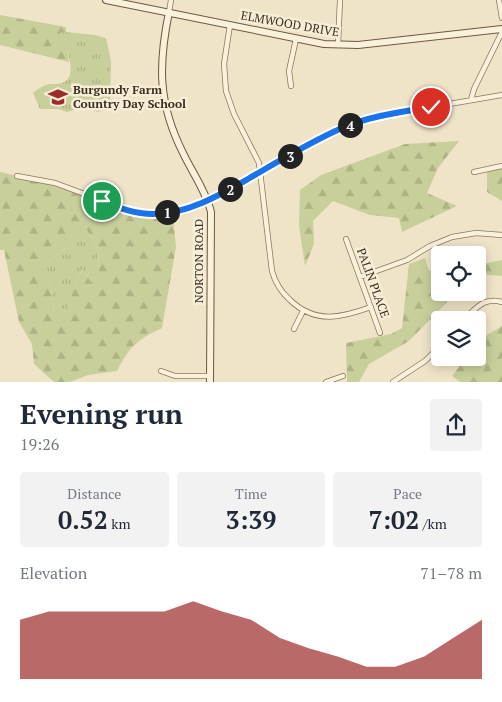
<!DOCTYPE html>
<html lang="en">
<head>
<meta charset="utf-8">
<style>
  :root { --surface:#fff; --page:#f2f2f3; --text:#1f2937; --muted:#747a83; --accent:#9e2a2b }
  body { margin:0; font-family:"PT Serif",serif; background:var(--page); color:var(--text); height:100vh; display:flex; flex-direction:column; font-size:19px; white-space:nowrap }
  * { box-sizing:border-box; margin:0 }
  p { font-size:16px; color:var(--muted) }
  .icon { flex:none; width:28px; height:28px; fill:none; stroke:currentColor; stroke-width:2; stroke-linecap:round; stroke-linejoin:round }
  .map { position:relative; height:382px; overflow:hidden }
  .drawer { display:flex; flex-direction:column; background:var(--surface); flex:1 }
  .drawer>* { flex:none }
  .fabs { position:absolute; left:431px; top:246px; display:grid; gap:10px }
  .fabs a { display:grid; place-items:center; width:55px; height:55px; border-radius:5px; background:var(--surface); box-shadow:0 2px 12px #0003; font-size:25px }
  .pin { position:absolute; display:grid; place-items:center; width:42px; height:42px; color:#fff; margin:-21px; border:2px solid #fff; border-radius:50%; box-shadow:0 1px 5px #0007 }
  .km { position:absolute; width:25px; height:25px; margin:-12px; border-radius:50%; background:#222; color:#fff; font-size:14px; line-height:25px; text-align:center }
  .round { display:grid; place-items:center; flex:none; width:52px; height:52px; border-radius:5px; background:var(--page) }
  .summary { display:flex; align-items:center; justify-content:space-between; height:85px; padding:0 20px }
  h1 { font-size:28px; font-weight:600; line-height:38px }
  .figures { display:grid; grid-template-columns:repeat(3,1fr); gap:8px; height:85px; padding:5px 20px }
  .figures div { display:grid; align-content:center; border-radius:5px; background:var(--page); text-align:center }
  .figures b { font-size:25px; font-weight:600 }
  .figures small { font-size:14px; font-weight:400 }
  .figures p { font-size:14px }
  .chart { height:140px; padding:10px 20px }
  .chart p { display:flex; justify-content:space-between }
  .chart svg { width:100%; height:90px; margin-top:5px; fill:var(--accent); opacity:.7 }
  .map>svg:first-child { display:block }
</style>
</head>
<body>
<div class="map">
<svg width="502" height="382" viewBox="0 0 502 382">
  <defs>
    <pattern id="grass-tufts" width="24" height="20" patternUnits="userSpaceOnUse" patternTransform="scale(1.25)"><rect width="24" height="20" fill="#c9cf9b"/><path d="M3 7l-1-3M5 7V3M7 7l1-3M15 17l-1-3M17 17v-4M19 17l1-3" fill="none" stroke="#aeb285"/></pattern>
    <pattern id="forest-firs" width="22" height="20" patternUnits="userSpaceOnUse" patternTransform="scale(1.25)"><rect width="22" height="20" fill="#c9cf9b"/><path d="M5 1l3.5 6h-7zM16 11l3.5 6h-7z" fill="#aeb285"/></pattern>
  </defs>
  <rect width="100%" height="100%" fill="#f0e4c8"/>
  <!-- grass -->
  <path fill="url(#grass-tufts)" d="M66 32 95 35 106 38 111 61 110 107 107 110 98 112 82 108 67 112 58 109H40L33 93C38 89 43 85 50 84 54 84 59 84 62 83 80 77 65 44 60 33Z
    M77 225H84L98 249 99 274 91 282 82 269 74 288 68 311H54L51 288 44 274 45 264 64 250Z"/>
  <!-- forest -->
  <path fill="url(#forest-firs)" fill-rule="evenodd" d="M0 15 66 27V32L60 33 67 47 69 62 0 45Z
    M459 141 438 168 427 193 457 206 402 232 399 218 370 215 333 201 313 221 314 244 305 266 299 226 300 190 321 175 405 144Z
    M502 169V201L487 192V171Z
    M0 172 62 186 133 212 173 216 176 247 162 328C137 340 130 346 117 371L88 375 70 382H54L34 364 32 344 19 322 4 250H0ZM84 225 98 249 99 274 91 282 82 269 74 288 67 311H54L51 288 44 274 45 264 64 250 77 226Z
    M425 258 429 271 440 270V292L456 293 409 341 369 364 359 382H347L346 343 391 334 402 328 409 264Z
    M502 260V276L478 274V265Z
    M502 326V382H460L452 376 466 358H478V343L482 338Z"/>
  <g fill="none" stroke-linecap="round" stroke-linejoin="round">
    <defs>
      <path id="street" d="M499 0 502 18
        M169 12 171 0
        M230 25 224 64 226 91 234 114 259 163 272 271C275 282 281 292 290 300 315 324 341 318 371 307
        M338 45 340 0
        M291 86 289 71 296 39
        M471 100 474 89 502 32
        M474 172 502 166
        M17 176 55 183 133 212 159 214 190 207 217 196 327 135 358 122 391 114 502 95
        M346 239 380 333
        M360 277 407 260 430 246 452 237 476 233 502 235
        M463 320C477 308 483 297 502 302
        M294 329 303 311
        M161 371 175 376H210
        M326 382 343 376
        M393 382 425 361 440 346"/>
      <path id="secondary" d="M106 0 324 44 358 45 502 29
        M169 12C158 66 158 103 183 153 192 172 206 191 211 212L210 382"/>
    </defs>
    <!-- street casing -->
    <use href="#street" stroke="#8d765c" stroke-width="6"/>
    <!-- secondary casing -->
    <use href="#secondary" stroke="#6f573f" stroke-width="8"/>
    <!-- street -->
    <use href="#street" stroke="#faf1dc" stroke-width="4.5"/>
    <!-- secondary -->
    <use href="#secondary" stroke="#faf1dc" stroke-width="6"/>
  </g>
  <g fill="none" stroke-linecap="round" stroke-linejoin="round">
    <defs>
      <path id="route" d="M102 201C119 208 135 214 153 214 187 214 220 195 248 179 279 161 310 142 342 128 370 116 401 112 431 107"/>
    </defs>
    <!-- route casing -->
    <use href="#route" stroke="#fff" stroke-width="10"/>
    <!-- route -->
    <use href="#route" stroke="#1a73e8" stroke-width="6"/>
  </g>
  <!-- icons -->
  <defs>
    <symbol id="school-bare" viewBox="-9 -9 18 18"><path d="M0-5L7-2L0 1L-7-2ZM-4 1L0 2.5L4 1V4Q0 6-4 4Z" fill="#9e2a2b" stroke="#f7eed8" stroke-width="2.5" paint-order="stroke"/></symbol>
  </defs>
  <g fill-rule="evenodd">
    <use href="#school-bare" x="44" y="83" width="28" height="28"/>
  </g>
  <g text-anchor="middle" stroke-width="5" stroke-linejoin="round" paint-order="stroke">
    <!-- street labels -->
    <g font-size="12" fill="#3d2e20" stroke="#f7eed8">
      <text transform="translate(290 24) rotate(10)" y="4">ELMWOOD DRIVE</text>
      <text transform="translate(199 261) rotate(-90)" y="4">NORTON ROAD</text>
      <text transform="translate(373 283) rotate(70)" y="4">PALIN PLACE</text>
    </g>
    <!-- poi labels -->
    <g font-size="12" font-weight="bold" fill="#3d2e20" stroke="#f7eed8" text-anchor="start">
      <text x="73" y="94">Burgundy Farm<tspan x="73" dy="14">Country Day School</tspan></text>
    </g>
  </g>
</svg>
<div class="fabs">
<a><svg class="icon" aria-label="locate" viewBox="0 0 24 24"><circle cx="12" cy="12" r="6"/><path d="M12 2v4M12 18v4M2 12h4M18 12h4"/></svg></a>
<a><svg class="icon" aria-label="layers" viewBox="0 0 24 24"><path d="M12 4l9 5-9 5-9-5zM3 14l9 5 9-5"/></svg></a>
</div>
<div class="pin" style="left:102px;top:201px;background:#1e9e55"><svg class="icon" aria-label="arrive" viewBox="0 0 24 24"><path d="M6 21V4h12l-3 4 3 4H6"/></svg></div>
<div class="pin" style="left:431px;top:107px;background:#d93025"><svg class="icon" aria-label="check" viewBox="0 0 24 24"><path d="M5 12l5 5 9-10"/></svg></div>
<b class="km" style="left:167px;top:212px">1</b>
<b class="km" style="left:230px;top:189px">2</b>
<b class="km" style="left:290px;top:156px">3</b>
<b class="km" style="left:350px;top:125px">4</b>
</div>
<section class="drawer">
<div class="summary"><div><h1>Evening run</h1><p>19:26</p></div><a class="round"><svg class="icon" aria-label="share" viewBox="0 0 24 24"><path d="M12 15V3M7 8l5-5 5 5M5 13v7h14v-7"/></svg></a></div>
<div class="figures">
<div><p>Distance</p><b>0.52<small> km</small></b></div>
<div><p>Time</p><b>3:39</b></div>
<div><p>Pace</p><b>7:02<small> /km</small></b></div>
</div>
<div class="chart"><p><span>Elevation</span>71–78 m</p>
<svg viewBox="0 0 160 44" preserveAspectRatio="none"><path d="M0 44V15L10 11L20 11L30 11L40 11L50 11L60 6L70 11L80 15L90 24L100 29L110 33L120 38L130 38L140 33L150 24L160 15V44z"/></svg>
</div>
</section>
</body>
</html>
